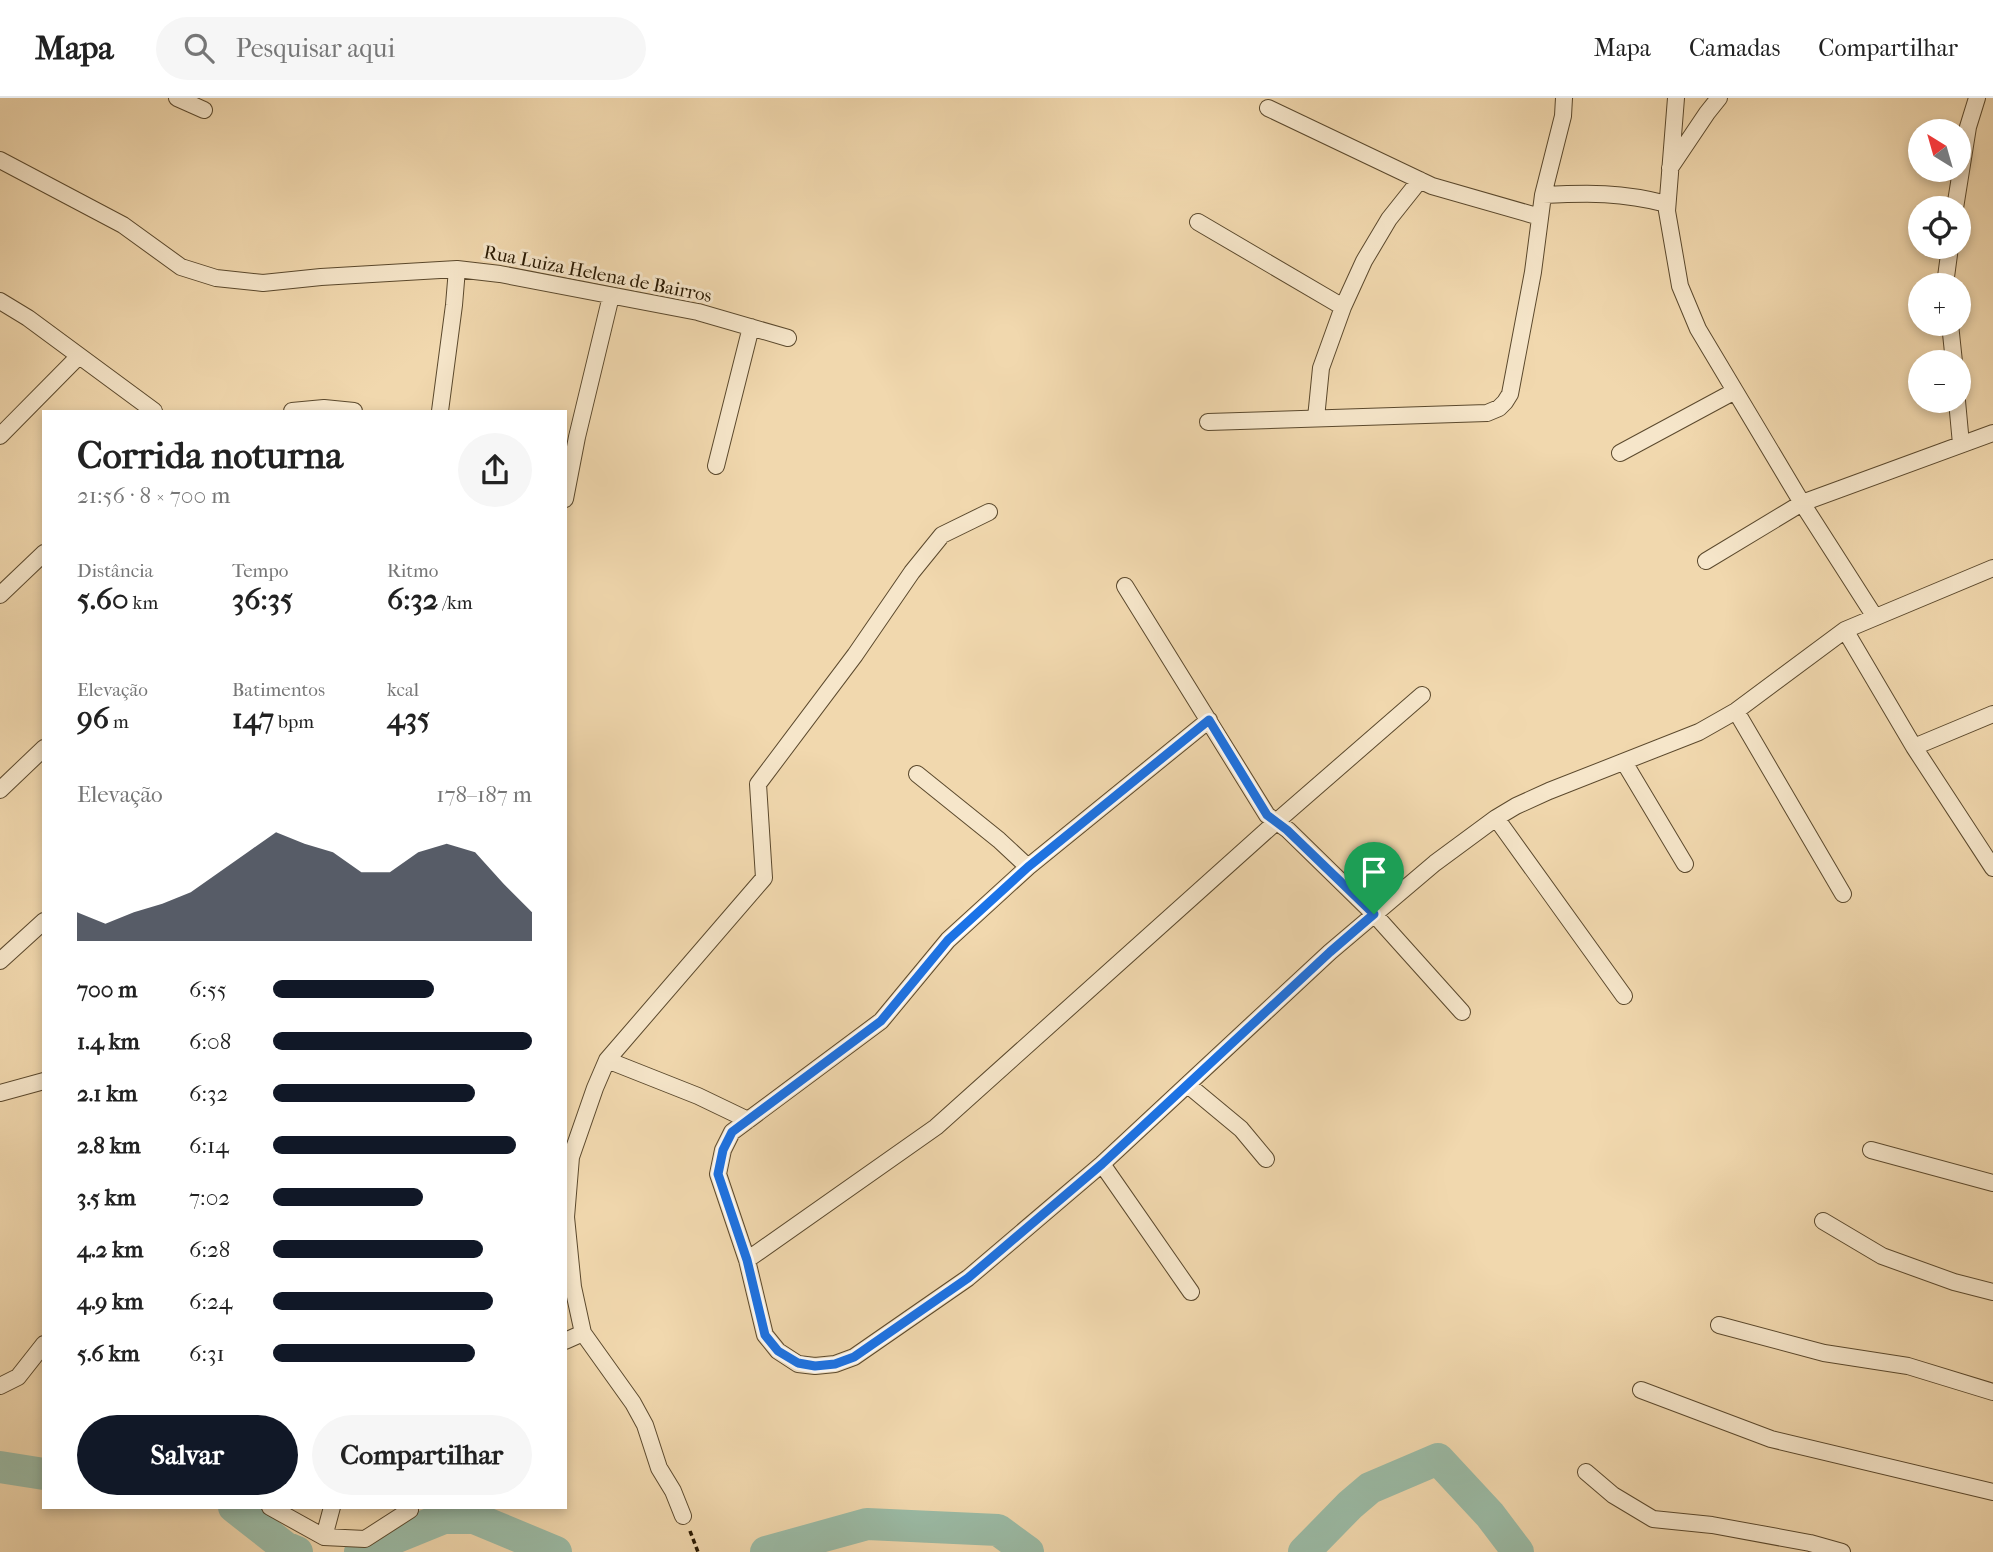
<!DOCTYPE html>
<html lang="pt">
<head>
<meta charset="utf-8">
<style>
  :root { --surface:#fff; --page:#f6f6f6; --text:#222; --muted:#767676; --line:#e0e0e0; --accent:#111827 }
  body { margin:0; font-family:"IM FELL French Canon",serif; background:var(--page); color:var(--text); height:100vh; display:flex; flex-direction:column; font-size:26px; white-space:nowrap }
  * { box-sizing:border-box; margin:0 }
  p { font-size:23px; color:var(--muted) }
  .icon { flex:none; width:38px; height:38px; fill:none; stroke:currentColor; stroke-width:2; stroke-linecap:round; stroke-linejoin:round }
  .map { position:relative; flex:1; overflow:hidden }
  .side { position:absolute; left:42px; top:312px; width:525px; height:1099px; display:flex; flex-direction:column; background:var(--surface); border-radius:0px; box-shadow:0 4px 10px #0003 }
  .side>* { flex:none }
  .needle { width:46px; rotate:323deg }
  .tools { position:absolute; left:1908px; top:21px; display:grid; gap:14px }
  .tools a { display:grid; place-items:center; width:63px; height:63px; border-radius:50%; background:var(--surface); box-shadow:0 4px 10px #0003; font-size:35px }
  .pin { position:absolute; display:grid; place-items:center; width:60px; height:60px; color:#fff; margin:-72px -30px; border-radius:50% 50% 50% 0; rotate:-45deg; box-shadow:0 0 7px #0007 }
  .pin .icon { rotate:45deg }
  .round { display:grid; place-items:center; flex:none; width:74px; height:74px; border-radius:37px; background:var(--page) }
  .summary { display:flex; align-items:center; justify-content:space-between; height:119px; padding:0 35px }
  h1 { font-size:38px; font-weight:800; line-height:52px }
  .figures { display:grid; grid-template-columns:repeat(3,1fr); gap:10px; height:119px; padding:7px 35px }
  .figures div { display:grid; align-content:center }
  .figures b { font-size:30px; font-weight:800 }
  .figures small { font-size:19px; font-weight:400 }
  .figures p { font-size:19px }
  .chart { height:196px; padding:14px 35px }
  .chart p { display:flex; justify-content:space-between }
  .chart svg { width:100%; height:126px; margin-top:7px; fill:var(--accent); opacity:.7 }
  .button { display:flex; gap:14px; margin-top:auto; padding:14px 35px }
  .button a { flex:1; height:80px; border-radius:42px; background:var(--accent); color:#fff; font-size:28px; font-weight:800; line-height:80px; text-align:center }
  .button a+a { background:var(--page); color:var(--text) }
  ul { padding:0 35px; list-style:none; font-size:23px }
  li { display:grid; grid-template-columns:112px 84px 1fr; align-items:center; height:52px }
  li i { height:18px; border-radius:9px; background:var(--accent) }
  header { display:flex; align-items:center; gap:42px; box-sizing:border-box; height:98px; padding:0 35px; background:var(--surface); border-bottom:2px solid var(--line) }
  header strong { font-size:33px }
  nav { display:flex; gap:38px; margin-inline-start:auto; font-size:24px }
  .search { width:490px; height:63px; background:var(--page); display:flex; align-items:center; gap:18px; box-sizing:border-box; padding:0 24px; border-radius:38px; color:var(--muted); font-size:26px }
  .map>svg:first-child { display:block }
</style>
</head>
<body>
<header>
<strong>Mapa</strong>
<div class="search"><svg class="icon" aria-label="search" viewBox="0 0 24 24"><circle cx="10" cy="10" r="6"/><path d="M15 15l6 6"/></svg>Pesquisar aqui</div>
<nav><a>Mapa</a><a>Camadas</a><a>Compartilhar</a></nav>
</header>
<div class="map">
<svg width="1993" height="1454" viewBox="0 0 1993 1454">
  <rect width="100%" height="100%" fill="#f1d8ae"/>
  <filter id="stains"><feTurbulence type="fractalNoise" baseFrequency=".00286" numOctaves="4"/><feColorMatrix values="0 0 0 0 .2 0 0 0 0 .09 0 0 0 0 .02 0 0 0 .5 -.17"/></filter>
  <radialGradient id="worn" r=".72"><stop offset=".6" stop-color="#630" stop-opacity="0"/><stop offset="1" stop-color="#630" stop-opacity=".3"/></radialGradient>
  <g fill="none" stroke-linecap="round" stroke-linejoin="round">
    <!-- river -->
    <path stroke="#9bbba6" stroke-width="32" d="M0 1369 44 1376
      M234 1409 285 1449 297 1454
      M360 1454 444 1420H474L556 1454
      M766 1454 867 1426 998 1432 1028 1454
      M1304 1454 1350 1407 1370 1390 1438 1361 1490 1417 1518 1454"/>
    <defs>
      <path id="minor" d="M177 0 204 12
        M1676 0 1667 113 1680 188 1698 231 1802 405 1875 519
        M1268 10 1432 88 1540 119
        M0 62 123 127 181 169 216 180 263 185 321 179 457 171
        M1670 70 1707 15 1719 0
        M1543 97C1589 95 1621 94 1667 106
        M1955 110 1968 29 1977 0
        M1198 124 1343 209
        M1947 187 1946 179 1950 149
        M0 203 28 220 154 313
        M1950 226 1954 264
        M1957 303 1961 346
        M292 313 324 310 354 313
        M440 313 454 207 457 171 500 176 698 214 788 240
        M1316 320 1321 270 1343 209 1364 163 1389 121 1420 82
        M1208 324 1487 315 1499 310 1505 304 1510 296 1533 174 1543 97 1563 18 1564 0
        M0 338 79 258
        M1620 355 1735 293
        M716 368 751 229
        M565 401 577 339 611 198
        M1706 463 1802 405 1993 335
        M1125 488 1267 717 1288 732 1374 816 1462 914
        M0 497 44 455
        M1845 532 1914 649 1993 770
        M1736 613 1843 796
        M1209 622 1028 769 948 842 881 923 732 1034 723 1052 718 1076 747 1162 765 1237 778 1253 798 1266 815 1268 835 1266 854 1259 968 1180 1102 1066 1330 854 1435 765 1496 720 1516 708 1549 693 1699 634 1736 613 1845 532 1993 470
        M1914 649 1993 616
        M1624 664 1685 766
        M917 676 999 742 1028 769
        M0 692 44 650
        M1496 720 1624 898
        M0 863 44 823
        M607 962 698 998 748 1022
        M1188 987 1241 1031 1266 1061
        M0 995 44 983
        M1871 1052 1993 1085
        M1102 1066 1191 1194
        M1823 1123 1882 1158 1954 1184 1993 1194
        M747 1162 936 1029 1276 724 1422 597
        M1719 1227 1824 1255 1908 1268 1993 1294
        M565 1243 583 1235
        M0 1288 18 1279 44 1246
        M1641 1292 1771 1341 1993 1394
        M1586 1374 1613 1397 1653 1421 1712 1427 1810 1445 1842 1454
        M270 1409 324 1439 365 1441 410 1412
        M683 1418 673 1393 659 1370 645 1327 633 1305 583 1235 573 1189 566 1119 571 1059 595 990 607 962 764 780 758 686 855 557 912 474 942 437 989 414
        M324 1439 332 1409"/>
    </defs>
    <!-- minor casing -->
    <use href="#minor" stroke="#5b492d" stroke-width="18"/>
    <!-- path -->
    <path stroke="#291902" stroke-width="3.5" stroke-dasharray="5 3.5" stroke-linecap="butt" d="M690 1433 698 1454"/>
    <!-- minor -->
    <use href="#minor" stroke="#f6e6ca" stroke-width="16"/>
  </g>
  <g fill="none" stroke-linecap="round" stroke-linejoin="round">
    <defs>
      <path id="route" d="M1209 622 1267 717 1287 732 1374 816 1330 854 1102 1066 968 1180 854 1259 835 1266 815 1268 798 1265 778 1253 765 1237 747 1162 718 1076 723 1052 732 1034 881 923 948 842 1028 769Z"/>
    </defs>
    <!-- route casing -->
    <use href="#route" stroke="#fff" stroke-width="14"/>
    <!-- route -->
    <use href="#route" stroke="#1a73e8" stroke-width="9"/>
  </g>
  <g text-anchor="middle" stroke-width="6" stroke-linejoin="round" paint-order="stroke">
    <!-- street labels -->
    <g font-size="19" fill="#291902" stroke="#f6e6ca">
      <text transform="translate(598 175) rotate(11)" y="7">Rua Luiza Helena de Bairros</text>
    </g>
  </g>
  <rect width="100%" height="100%" filter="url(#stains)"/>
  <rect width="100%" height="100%" fill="url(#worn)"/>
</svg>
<div class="tools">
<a><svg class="needle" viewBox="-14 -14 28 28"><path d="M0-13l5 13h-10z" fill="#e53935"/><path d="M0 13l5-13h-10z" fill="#767676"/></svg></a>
<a><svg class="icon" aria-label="locate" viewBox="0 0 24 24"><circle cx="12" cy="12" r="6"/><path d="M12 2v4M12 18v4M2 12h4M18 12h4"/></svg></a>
<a>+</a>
<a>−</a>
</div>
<div class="pin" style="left:1374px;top:816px;background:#1e9e55"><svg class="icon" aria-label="arrive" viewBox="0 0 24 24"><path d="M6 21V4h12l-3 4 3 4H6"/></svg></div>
<section class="side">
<div class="summary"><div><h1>Corrida noturna</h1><p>21:56 · 8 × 700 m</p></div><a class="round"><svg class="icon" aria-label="share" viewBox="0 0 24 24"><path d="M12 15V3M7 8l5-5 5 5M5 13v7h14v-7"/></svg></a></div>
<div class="figures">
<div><p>Distância</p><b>5.60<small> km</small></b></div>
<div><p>Tempo</p><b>36:35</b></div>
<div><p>Ritmo</p><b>6:32<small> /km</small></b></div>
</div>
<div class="figures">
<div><p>Elevação</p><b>96<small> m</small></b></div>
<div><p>Batimentos</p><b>147<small> bpm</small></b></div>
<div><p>kcal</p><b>435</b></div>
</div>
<div class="chart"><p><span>Elevação</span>178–187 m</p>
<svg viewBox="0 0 160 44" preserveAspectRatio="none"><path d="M0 44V34L10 38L20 34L30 31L40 27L50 20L60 13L70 6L80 10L90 13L100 20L110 20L120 13L130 10L140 13L150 24L160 34V44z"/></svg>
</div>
<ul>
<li><b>700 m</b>6:55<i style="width:62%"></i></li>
<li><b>1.4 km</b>6:08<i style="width:100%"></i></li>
<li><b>2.1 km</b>6:32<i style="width:78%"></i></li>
<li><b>2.8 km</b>6:14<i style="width:94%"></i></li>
<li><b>3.5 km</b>7:02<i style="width:58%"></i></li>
<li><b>4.2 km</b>6:28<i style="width:81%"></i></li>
<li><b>4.9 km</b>6:24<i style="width:85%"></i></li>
<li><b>5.6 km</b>6:31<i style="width:78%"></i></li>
</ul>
<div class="button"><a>Salvar</a><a>Compartilhar</a></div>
</section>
</div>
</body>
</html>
